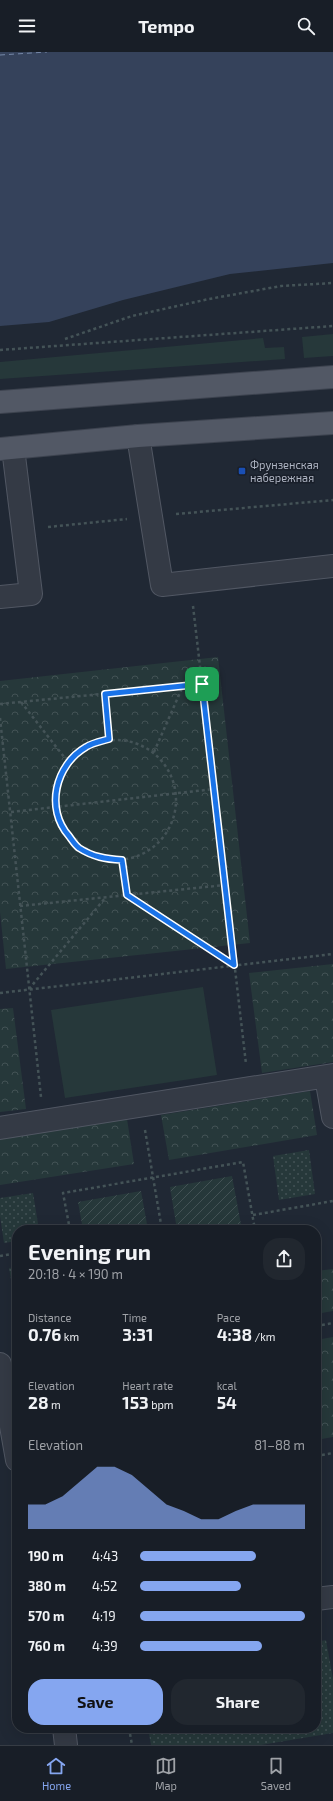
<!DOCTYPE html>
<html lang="en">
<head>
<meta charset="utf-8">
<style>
  :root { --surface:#181e27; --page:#21272f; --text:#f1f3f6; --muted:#9fa2a7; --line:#363c44; --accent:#85a6f0 }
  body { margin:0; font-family:"Exo 2",sans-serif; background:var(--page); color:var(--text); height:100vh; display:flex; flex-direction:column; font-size:15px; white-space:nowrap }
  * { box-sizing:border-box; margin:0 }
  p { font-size:13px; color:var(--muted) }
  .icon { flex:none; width:22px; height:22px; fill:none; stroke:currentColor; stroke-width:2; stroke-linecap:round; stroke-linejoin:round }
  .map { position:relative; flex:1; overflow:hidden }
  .drawer { position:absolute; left:12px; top:1173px; width:309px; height:508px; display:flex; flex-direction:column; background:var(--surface); border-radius:16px; box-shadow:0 4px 16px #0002,0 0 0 1px var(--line) }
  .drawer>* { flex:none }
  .pin { position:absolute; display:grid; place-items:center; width:34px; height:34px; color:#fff; margin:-17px; border-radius:8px; box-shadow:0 2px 6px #0006 }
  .round { display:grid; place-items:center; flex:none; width:42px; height:42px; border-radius:16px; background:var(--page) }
  .overview { display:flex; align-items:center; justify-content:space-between; height:68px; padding:0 16px }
  h1 { font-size:22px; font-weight:700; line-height:30px }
  .stats { display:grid; grid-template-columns:repeat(3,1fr); gap:6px; height:68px; padding:4px 16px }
  .stats div { display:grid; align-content:center }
  .stats b { font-size:17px; font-weight:700 }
  .stats small { font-size:11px; font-weight:400 }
  .stats p { font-size:11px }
  .chart { height:112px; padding:8px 16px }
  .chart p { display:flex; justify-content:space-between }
  .chart svg { width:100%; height:72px; margin-top:4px; fill:var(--accent); opacity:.7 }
  .button { display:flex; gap:8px; margin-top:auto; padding:8px 16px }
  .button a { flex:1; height:46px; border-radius:16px; background:var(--accent); color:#111; font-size:16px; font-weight:700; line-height:46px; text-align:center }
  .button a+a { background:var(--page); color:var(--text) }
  ul { padding:0 16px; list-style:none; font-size:13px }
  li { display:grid; grid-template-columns:64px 48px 1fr; align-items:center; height:30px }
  li i { height:10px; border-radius:5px; background:var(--accent) }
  header { display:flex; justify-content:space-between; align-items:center; height:52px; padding:0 16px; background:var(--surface); font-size:18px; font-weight:700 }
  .dock { display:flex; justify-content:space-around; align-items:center; height:56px; border-top:1px solid var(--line); background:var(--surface); font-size:11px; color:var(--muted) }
  .dock a { display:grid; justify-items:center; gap:2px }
  .dock .on { color:var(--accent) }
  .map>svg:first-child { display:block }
</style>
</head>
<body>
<header><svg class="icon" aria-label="menu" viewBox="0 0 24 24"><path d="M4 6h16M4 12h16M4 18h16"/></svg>Tempo<svg class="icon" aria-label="search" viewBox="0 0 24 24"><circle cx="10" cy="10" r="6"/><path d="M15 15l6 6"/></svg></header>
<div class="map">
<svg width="333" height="1693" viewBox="0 0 333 1693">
  <defs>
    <pattern id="forest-crowns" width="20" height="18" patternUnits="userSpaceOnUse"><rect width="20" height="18" fill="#26383a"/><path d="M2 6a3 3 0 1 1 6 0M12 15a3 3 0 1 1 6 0" fill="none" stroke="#435255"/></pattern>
    <pattern id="park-dots" width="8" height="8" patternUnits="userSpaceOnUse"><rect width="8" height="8" fill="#26383a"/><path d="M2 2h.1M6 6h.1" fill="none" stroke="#435255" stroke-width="1.8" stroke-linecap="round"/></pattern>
    <pattern id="garden-furrows" width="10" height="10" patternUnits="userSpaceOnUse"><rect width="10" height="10" fill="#26383a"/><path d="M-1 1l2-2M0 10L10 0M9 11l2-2" fill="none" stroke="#435255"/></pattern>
  </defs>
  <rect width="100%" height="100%" fill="#202834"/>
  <!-- grass -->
  <path fill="#26383a" d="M333 282V304L304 306 302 285Z
    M263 286 265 296 284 295 285 307 0 327V310Z
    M203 935 217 1023 65 1046 51 958Z"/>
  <!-- forest -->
  <path fill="url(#forest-crowns)" d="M218 605 250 891 6 917 0 860V629Z
    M333 912V1010L262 1021 249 921Z
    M13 956 26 1057 0 1060V957Z
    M310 1039 317 1083 169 1108 161 1063Z
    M127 1067 134 1112 0 1133V1087Z
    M333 1217V1259L316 1262V1219Z
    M17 1270V1306L11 1271Z
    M333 1285V1385L316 1388V1288Z"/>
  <!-- park -->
  <path fill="url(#park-dots)" d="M309 1098 315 1142 279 1148 273 1104Z
    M33 1141 39 1178H17V1189L4 1191 0 1164V1146Z
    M17 1215V1260L9 1216Z
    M326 1588 333 1627V1681L261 1693H151L148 1676H316V1590Z"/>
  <!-- garden -->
  <path fill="url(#garden-furrows)" d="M232 1124 242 1178H177L170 1135Z
    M141 1139 148 1178H83L78 1150Z"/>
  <!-- water -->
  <path fill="#35425b" d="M0 0H333V211L230 222 123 248 49 270 0 274Z"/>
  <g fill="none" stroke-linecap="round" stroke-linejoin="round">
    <!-- ferry -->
    <path stroke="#7789a9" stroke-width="1" stroke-dasharray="5 4" stroke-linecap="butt" d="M0 3 47 0"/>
    <defs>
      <path id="minor" d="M138 384 162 533 333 514
        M0 545 31 542 13 396
        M326 1025 333 1065
        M0 1076 333 1023
        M0 1312 17 1408
        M316 1547 333 1545
        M64 1676 66 1693"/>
      <path id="major" d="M0 350 333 325
        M0 397 138 384 333 371"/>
    </defs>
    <!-- minor casing -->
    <use href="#minor" stroke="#515763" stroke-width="24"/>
    <!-- major casing -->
    <use href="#major" stroke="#3d434f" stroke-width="24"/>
    <!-- path -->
    <path stroke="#445357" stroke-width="2.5" stroke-dasharray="3 3" stroke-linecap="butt" d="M65 287 132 264 209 247 281 234 333 231
      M0 298 333 274
      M176 462 333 448
      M48 475 127 467
      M193 554 246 1012
      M105 642 109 687
      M21 650 68 710
      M0 652 202 632
      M0 666 41 1045
      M56 748a60 60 0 1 1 120 0a60 60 0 1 1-120 0Z
      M154 700 183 634
      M11 760 214 737
      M122 808 127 843 234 913
      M20 854 225 833
      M29 937 106 845
      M0 941 333 902
      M145 1078 162 1178
      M253 1163 333 1149
      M70 1178 63 1141 243 1110 255 1178
      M0 1204 17 1201
      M316 1274 333 1271
      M316 1404 333 1401
      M129 1676 132 1693"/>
    <!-- minor -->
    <use href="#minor" stroke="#343a45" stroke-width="22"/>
    <!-- major -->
    <use href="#major" stroke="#525865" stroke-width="22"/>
  </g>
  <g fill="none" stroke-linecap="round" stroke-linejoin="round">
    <defs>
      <path id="route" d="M202 632 234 913 127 843 122 808C106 807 93 805 79 796 75 793 72 788 69 784 45 757 55 713 86 695 92 691 102 689 109 687L105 642Z"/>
    </defs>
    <!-- route casing -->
    <use href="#route" stroke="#fff" stroke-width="8"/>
    <!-- route -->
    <use href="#route" stroke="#1a73e8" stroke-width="5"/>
  </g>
  <!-- markers -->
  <rect fill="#1a4fb4" stroke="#191f2a" stroke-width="1.5" x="238" y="415" width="8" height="8" rx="2"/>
  <g text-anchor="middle" stroke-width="3" stroke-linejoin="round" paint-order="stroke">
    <!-- poi labels -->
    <g font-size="11" fill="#aeb4c2" stroke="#191f2a" text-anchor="start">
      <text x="250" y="417">Фрунзенская<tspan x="250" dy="13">набережная</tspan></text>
    </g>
  </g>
</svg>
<div class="pin" style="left:202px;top:632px;background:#1e9e55"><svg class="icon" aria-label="arrive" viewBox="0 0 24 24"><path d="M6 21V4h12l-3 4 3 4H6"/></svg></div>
<section class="drawer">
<div class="overview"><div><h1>Evening run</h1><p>20:18 · 4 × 190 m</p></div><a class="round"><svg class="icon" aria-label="share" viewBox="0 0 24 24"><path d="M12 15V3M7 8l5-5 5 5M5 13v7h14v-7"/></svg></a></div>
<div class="stats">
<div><p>Distance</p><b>0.76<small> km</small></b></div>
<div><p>Time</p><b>3:31</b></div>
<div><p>Pace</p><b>4:38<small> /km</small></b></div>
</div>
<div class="stats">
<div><p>Elevation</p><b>28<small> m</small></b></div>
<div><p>Heart rate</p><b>153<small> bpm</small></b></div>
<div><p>kcal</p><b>54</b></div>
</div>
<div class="chart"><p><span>Elevation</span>81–88 m</p>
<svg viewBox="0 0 160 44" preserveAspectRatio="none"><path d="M0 44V29L10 29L20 24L30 15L40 6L50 6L60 11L70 20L80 29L90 33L100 38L110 38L120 33L130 29L140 29L150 29L160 29V44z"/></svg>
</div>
<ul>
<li><b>190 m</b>4:43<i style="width:70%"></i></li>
<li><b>380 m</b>4:52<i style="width:61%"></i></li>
<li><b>570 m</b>4:19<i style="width:100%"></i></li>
<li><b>760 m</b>4:39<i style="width:74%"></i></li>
</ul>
<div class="button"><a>Save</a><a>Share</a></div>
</section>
</div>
<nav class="dock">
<a class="on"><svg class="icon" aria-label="home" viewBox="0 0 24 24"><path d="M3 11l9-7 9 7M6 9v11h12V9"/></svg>Home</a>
<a><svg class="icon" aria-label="map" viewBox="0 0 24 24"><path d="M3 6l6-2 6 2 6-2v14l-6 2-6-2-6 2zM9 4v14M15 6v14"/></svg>Map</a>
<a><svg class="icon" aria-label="saved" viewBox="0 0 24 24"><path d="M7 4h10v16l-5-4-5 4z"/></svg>Saved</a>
</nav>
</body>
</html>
